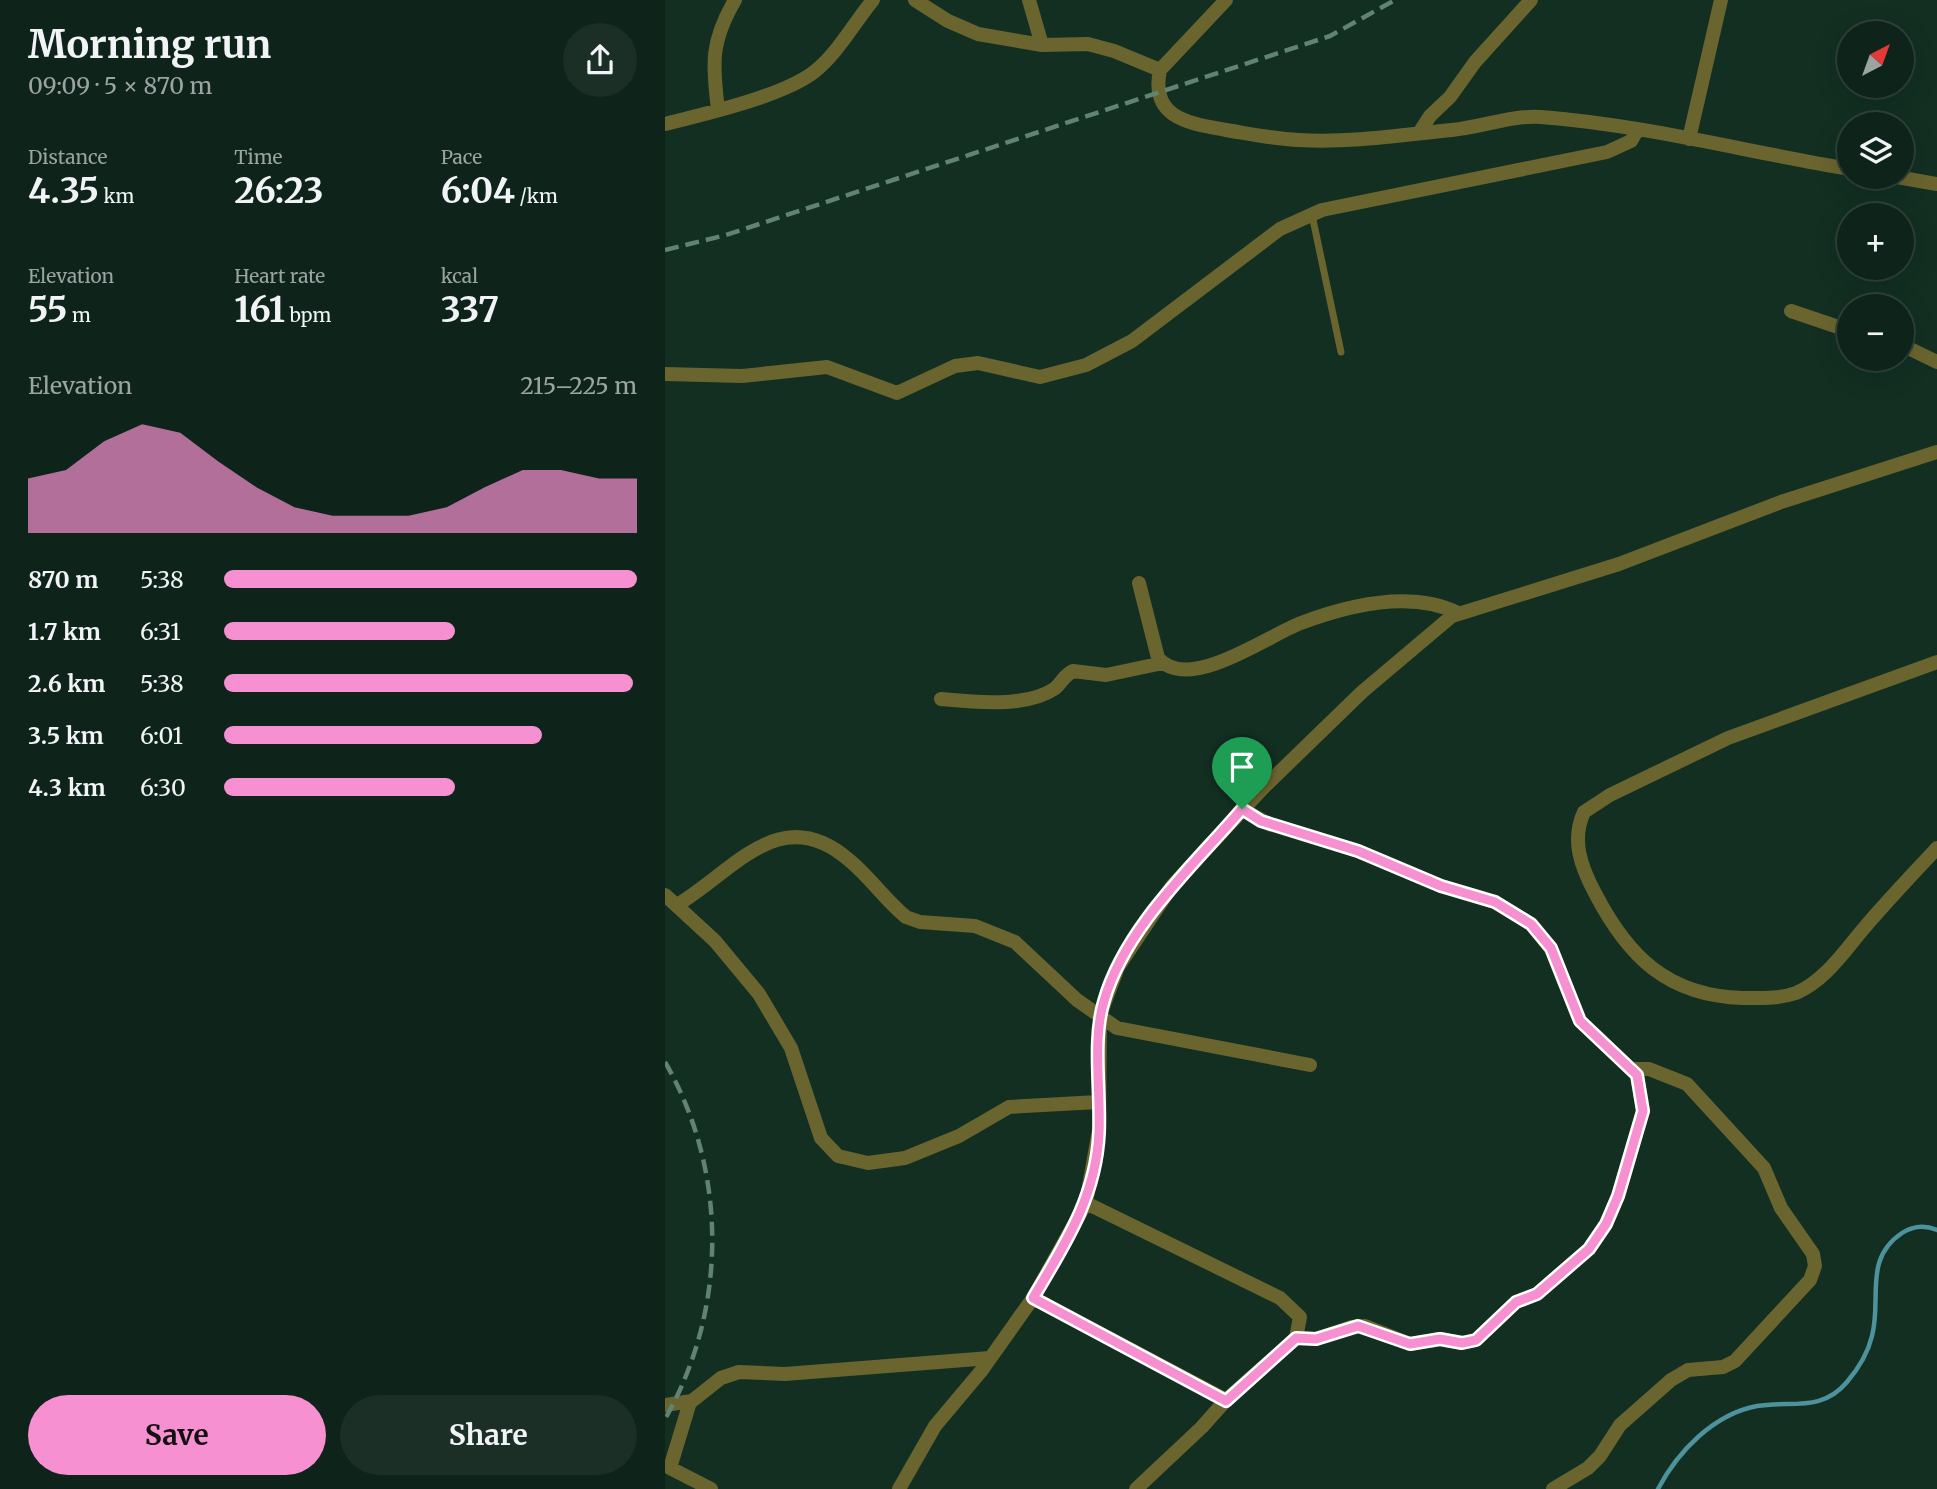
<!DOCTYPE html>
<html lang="en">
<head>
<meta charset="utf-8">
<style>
  :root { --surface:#0e231a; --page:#1c2f27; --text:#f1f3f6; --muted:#9ba4a2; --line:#2e4039; --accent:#f690d0 }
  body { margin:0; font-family:Merriweather,serif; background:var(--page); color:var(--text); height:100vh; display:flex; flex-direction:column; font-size:26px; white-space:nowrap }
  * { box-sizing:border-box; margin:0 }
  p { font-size:23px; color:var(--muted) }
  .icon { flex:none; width:38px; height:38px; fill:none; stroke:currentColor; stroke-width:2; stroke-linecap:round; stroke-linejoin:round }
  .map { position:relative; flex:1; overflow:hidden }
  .drawer { display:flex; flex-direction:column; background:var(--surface); width:665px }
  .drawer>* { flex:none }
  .needle { width:46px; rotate:41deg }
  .controls { position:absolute; left:1172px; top:21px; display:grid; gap:14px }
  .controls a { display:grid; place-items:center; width:77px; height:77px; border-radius:50%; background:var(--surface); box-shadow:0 7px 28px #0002,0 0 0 2px var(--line); font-size:35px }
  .pin { position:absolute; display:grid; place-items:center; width:60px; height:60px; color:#fff; margin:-72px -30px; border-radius:50% 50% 50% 0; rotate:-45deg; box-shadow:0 0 7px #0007 }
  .pin .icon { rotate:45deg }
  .round { display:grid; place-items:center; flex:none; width:74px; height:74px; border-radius:37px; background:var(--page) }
  .overview { display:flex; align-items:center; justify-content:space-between; height:119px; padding:0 28px }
  h1 { font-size:38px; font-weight:700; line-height:52px }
  .figures { display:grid; grid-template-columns:repeat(3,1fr); gap:10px; height:119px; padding:7px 28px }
  .figures div { display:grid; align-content:center }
  .figures b { font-size:35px; font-weight:700 }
  .figures small { font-size:19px; font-weight:400 }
  .figures p { font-size:19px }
  .chart { height:196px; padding:14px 28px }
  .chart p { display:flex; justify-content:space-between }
  .chart svg { width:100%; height:126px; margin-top:7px; fill:var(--accent); opacity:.7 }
  .cta { display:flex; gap:14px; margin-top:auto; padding:14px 28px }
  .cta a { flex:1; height:80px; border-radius:42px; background:var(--accent); color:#111; font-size:28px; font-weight:700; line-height:80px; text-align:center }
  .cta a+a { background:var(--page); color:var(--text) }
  ul { padding:0 28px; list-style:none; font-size:23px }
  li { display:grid; grid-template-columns:112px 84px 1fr; align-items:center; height:52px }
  li i { height:18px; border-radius:9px; background:var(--accent) }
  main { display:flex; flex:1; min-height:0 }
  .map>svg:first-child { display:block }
</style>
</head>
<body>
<main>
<section class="drawer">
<div class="overview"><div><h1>Morning run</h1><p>09:09 · 5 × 870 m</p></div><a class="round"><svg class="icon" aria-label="share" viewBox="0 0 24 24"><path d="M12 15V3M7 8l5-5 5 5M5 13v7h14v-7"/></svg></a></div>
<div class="figures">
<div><p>Distance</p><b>4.35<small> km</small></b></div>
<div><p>Time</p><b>26:23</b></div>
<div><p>Pace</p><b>6:04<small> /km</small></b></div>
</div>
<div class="figures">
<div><p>Elevation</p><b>55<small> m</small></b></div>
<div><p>Heart rate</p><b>161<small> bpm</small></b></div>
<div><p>kcal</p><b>337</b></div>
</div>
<div class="chart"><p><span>Elevation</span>215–225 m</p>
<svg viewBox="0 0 160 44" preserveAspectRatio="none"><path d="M0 44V25L10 22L20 12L30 6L40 9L50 19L60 28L70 35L80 38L90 38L100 38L110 35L120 28L130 22L140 22L150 25L160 25V44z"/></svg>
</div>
<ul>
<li><b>870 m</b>5:38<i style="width:100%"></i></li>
<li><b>1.7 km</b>6:31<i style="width:56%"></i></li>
<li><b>2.6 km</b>5:38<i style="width:99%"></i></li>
<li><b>3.5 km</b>6:01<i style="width:77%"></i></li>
<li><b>4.3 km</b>6:30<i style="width:56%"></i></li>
</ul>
<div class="cta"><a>Save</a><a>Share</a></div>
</section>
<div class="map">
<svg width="1272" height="1489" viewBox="0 0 1272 1489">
  <rect width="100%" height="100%" fill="#122f22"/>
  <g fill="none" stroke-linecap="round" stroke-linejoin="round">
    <!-- stream -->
    <path stroke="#4d929d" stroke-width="4.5" d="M993 1489C1013 1451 1049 1414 1092 1406 1125 1400 1156 1413 1182 1382 1193 1369 1203 1353 1207 1336 1217 1298 1198 1259 1237 1233 1248 1226 1260 1225 1272 1230"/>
    <!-- service -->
    <path stroke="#6a642f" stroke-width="7" d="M647 215 676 352"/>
    <!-- minor -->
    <path stroke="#6a642f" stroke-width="14" d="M250 0 283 21 313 34 377 45 423 44 449 51 495 70
      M364 0 377 45
      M561 0 495 70C485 118 523 123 561 130 585 134 609 139 634 140 685 143 737 135 787 130 817 127 847 115 876 117 980 125 1082 152 1185 169
      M53 109C47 63 46 41 70 0
      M0 124C40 114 118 96 149 72 173 53 189 23 208 0
      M754 133 765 116 785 97 810 62 866 0
      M1024 139 1056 0
      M1232 177 1272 184
      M1126 311 1185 331
      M1237 345 1272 362
      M0 374 77 376 162 367 232 393 290 366 313 363 375 377 421 365 467 341 615 229 657 210 942 152 966 141 973 129
      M474 583 493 658C524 694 603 635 636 623 684 605 746 590 793 613
      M1272 662 1063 738 945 795 919 812C906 840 916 867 930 893 963 957 1003 996 1078 998 1095 998 1114 999 1131 993 1160 981 1180 950 1200 927 1223 900 1248 874 1272 848
      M276 699C307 702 361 708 389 689 396 684 399 675 408 671L441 675 498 663
      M577 809 604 824 693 851 776 886 830 902 866 924 886 949 915 1021 972 1075 978 1111 953 1196 941 1224 924 1249 872 1294 851 1302 811 1340 797 1343 775 1339 745 1344 700 1326 686 1327 651 1339 631 1338
      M0 895 50 941 94 994 126 1048 156 1138 173 1156 203 1163 240 1158 294 1136 344 1107 433 1102
      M12 905C70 870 116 801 184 860 205 877 220 900 241 917L255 922 310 926 350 942 412 1000 452 1028 645 1065
      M421 1203 615 1298 635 1317 631 1338 561 1400 537 1427 471 1489
      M368 1298 561 1400
      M25 1402 5 1468 46 1489
      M0 1405 27 1401 56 1378 74 1372 120 1374 325 1358
      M234 1489 270 1426 317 1370 368 1298 421 1203 434 1130 435 1015 453 967 507 886 598 788 697 692 787 616 954 564 1116 502 1272 452
      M888 1489 923 1468 935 1456 955 1425 1006 1380 1023 1370 1058 1367 1070 1361 1145 1280 1150 1266 1148 1254 1116 1208 1099 1168 1022 1084 984 1069H968"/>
    <!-- rail -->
    <path stroke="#608372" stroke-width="4.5" stroke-dasharray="14 7" stroke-linecap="butt" d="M0 250 61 235 665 36 730 0
      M0 1062C63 1171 63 1309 0 1419"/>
  </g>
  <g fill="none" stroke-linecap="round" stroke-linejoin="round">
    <defs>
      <path id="route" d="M577 809 596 821 693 851 776 886 830 902 866 924 886 948 915 1021 972 1075 978 1111 953 1196 941 1224 924 1249 872 1294 851 1302 811 1340 797 1343 775 1339 745 1344 693 1326 651 1339 631 1338 561 1401 368 1298C400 1244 431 1197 434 1133 436 1092 427 1040 439 1001 460 927 529 865 577 809Z"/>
    </defs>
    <!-- route casing -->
    <use href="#route" stroke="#fff" stroke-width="14"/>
    <!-- route -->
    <use href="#route" stroke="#f690d0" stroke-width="9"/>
  </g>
</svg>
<div class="controls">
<a><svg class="needle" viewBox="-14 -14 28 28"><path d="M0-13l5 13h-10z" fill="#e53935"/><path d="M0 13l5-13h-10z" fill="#9ba4a2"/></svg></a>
<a><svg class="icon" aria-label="layers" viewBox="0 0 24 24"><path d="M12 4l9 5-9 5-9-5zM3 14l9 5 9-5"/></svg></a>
<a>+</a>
<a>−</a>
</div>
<div class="pin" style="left:577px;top:809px;background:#1e9e55"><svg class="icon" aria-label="arrive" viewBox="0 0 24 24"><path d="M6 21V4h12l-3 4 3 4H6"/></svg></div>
</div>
</main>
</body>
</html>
